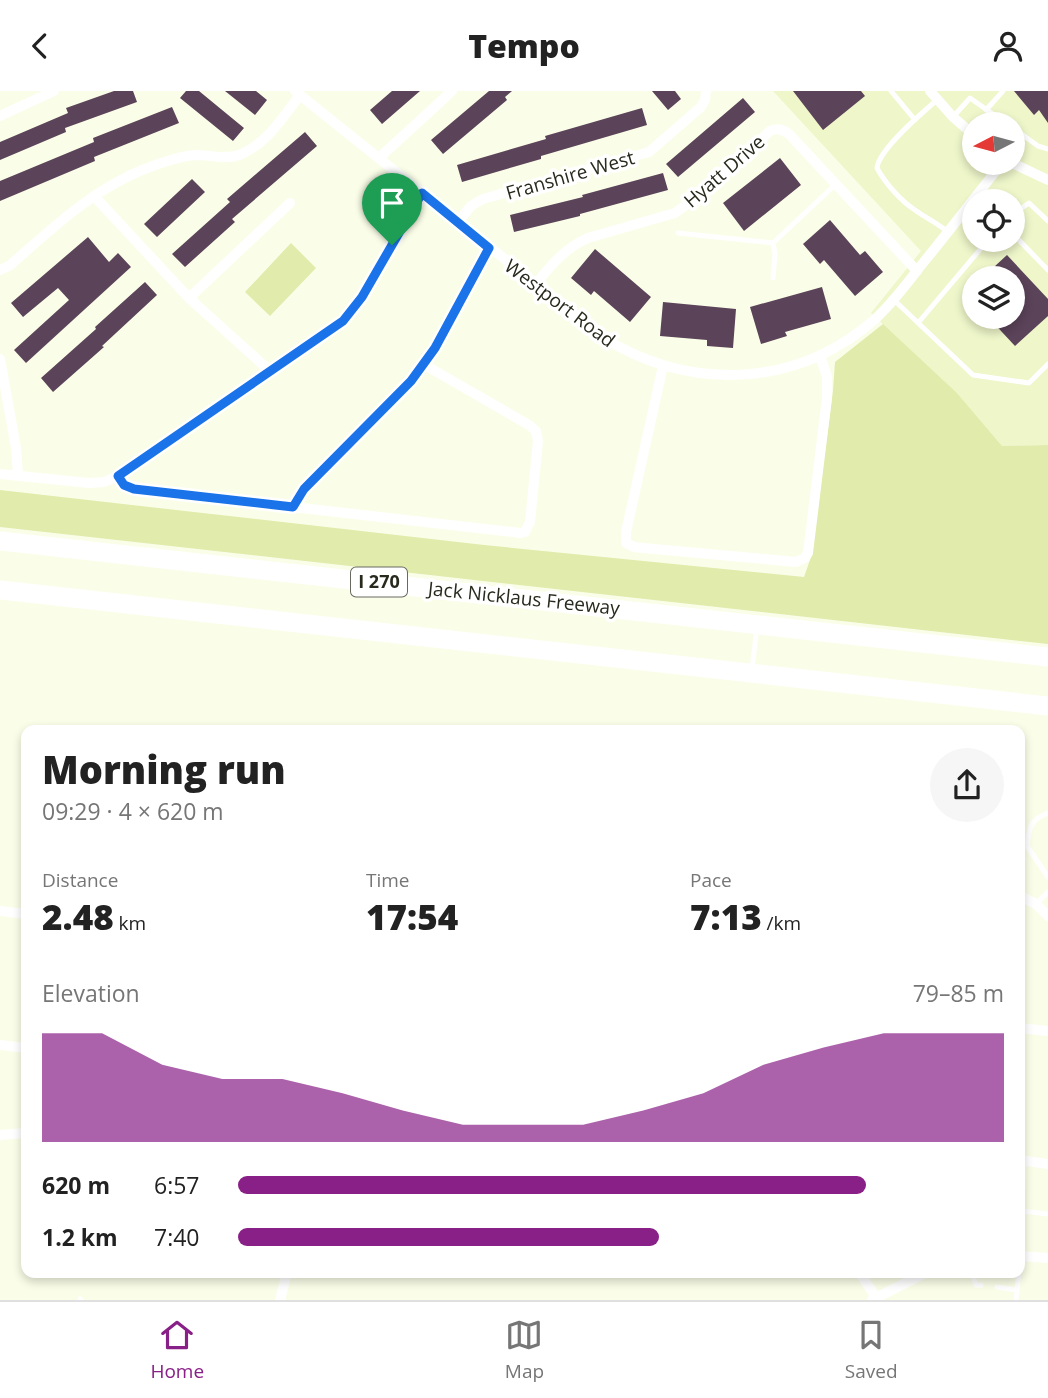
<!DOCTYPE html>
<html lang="en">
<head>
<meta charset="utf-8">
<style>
  :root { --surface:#fff; --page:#f6f6f6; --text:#222; --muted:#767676; --line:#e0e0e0; --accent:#892087 }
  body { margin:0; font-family:"Open Sans",sans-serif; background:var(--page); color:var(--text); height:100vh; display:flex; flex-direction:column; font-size:26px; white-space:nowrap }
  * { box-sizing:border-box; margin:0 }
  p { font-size:23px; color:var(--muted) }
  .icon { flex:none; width:38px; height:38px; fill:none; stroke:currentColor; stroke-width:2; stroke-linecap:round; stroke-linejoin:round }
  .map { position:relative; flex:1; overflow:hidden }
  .drawer { position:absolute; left:21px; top:634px; width:1004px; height:553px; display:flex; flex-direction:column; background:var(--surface); border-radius:14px; box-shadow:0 4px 10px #0003 }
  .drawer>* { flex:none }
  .needle { width:46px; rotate:264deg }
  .buttons { position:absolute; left:962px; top:21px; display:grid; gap:14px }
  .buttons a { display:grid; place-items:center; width:63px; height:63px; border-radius:50%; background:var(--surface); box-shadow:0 4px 10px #0003; font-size:35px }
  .pin { position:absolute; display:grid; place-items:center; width:60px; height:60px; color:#fff; margin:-72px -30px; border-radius:50% 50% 50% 0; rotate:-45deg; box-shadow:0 0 7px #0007 }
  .pin .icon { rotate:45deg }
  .round { display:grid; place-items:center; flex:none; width:74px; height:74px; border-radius:37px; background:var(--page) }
  .summary { display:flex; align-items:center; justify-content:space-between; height:119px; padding:0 21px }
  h1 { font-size:38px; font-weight:800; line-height:52px }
  .stats { display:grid; grid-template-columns:repeat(3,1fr); gap:10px; height:119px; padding:7px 21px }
  .stats div { display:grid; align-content:center }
  .stats b { font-size:35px; font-weight:800 }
  .stats small { font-size:19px; font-weight:400 }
  .stats p { font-size:19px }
  .chart { height:196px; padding:14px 21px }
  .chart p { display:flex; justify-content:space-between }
  .chart svg { width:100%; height:126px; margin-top:7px; fill:var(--accent); opacity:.7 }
  ul { padding:0 21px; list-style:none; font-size:23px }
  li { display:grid; grid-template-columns:112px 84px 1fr; align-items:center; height:52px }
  li i { height:18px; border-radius:9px; background:var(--accent) }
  header { display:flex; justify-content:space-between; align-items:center; height:91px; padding:0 21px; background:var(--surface); font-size:32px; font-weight:800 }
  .dock { display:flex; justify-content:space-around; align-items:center; height:98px; border-top:2px solid var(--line); background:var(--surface); font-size:19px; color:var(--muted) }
  .dock a { display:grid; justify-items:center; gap:4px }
  .dock .active { color:var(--accent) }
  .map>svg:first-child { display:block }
</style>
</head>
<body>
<header><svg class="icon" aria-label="back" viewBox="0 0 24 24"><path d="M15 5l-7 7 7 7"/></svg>Tempo<svg class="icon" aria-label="person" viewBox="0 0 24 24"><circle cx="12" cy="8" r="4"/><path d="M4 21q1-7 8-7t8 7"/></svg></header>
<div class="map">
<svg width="1048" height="1209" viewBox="0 0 1048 1209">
  <rect width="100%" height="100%" fill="#fafee8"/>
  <!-- built -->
  <path fill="#eef6ca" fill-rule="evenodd" d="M773 0H1048V354L1002 355 957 302 871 222 921 160ZM975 33H1013V72H975ZM975 110H1013V149H975ZM975 187H1013V226H975Z"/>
  <!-- green -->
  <path fill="#e0ebac" d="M291 152 316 177 270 225 245 201Z
    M883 233 957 302 1002 355 1048 354V553L0 436V399L484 454 804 486 811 466 833 300 835 271Z"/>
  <!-- building -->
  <path fill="#5b4359" d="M114 0H133L137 11 65 37 66 41 0 69V51L68 22 66 17Z
    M186 0H199L244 37 233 50 180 7Z
    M225 0H256L267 9 255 24Z
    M392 0H420L382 33 370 19Z
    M489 0H512L505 6 507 9 443 63 431 49Z
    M652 0H675L681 8 668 19Z
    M793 0H861L865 5 823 39Z
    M1014 0H1048V32L1039 19 1034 24Z
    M743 7 755 21 678 86 666 73Z
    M172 16 179 32 94 66 95 70 0 110V90L94 51 93 47Z
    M642 17 647 34 541 65V68L462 91 457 74 546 48 545 45Z
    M305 41 317 55 232 128 235 131 185 176 172 163 230 111 227 108Z
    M780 67 801 94 744 140 723 112Z
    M663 82 668 99 580 123V125L514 141 510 124 583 106 582 104Z
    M192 88 205 101 157 146 144 133Z
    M830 129 860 164 865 160 883 181 855 205 824 169 820 173 803 153Z
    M88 146 109 171 118 162 131 176 26 272 14 259 69 209 58 197 23 226 11 212Z
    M595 158 651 206 630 231 594 200 591 204 571 187Z
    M1007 164 1048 208V225L1015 255 988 226H1013V187H982Z
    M145 191 157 204 102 255 104 256 53 301 41 287 96 238 95 236Z
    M822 196 831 228 785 241 787 245 761 253 750 216Z
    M663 211 736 218 733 257 707 255V249L660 245Z"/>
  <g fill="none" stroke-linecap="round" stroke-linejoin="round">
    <!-- lane -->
    <path stroke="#fff" stroke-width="5" d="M891 0 915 29
      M937 9C922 22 879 58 877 77 885 92 901 110 915 119 926 127 937 132 948 141
      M986 19 1003 0
      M953 26 970 7 1007 33
      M1013 37 1038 55 1048 58
      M1013 123 1029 112 1048 130
      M678 142 773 152 836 93
      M1013 143 1048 179
      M773 187 775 163 773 152
      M894 209 973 284 1029 292 1048 273
      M918 232 988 149
      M752 578 757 536
      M1048 722C1030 728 1029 737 1027 755L1048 786
      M1036 813 1048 801
      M1022 1120 1048 1123
      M1020 1171 1024 1070
      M972 1181 1019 1182
      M972 1182 976 1194H981
      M997 1196 1017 1199
      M80 1208 81 1209
      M1016 1209 1019 1181"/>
    <!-- street -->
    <path stroke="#fff" stroke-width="10" d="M295 0 602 246C689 300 795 298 874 229 893 212 907 192 923 172 950 139 976 105 1002 72
      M930 0 953 26 975 45
      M0 25 54 0
      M379 67 452 0
      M1012 72 1048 89
      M94 105 189 207 270 280
      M458 131 471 115 483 108 649 61 701 16 705 9 706 0
      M0 179 9 175C46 143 81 109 125 87 142 78 177 65 196 64 210 64 226 69 239 64 266 54 283 26 300 4
      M535 194C551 174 565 157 588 147L675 122 698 105 770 40C778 37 782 38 789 43L917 180
      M189 207 290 112
      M0 268 16 357 18 384
      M663 275 626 441V452L634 456 643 457 796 471 805 467 808 462 827 307V286L820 264
      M0 383 89 392 104 391 118 385 343 230 362 206 422 102
      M118 385 124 394 134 398 521 442 525 441 530 431 538 350 536 340 529 334 423 273
      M293 416 304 398 411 290 435 257 489 157
      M1020 805 1036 813 1048 825
      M0 820 26 823
      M1020 937 1048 940
      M0 954 26 957
      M0 1044 26 1042
      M1020 1069 1048 1073
      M1020 1165 1048 1167
      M859 1181 878 1209
      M280 1209 287 1181
      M872 1209 927 1181"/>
    <!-- highway -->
    <path stroke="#fff" stroke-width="19" d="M0 450 1048 566
      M0 499 1048 615"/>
  </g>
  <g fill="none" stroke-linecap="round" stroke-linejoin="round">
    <defs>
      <path id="route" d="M422 102 489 157 435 257 411 290 304 398 293 416 134 398 124 394 118 385 343 230 362 206Z"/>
    </defs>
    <!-- route casing -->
    <use href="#route" stroke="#fff" stroke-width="14"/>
    <!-- route -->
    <use href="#route" stroke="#1a73e8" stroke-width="9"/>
  </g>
  <g text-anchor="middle" stroke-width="7" stroke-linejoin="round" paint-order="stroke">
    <!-- shield labels -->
    <rect fill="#fff" stroke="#686a60" stroke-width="2" x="351" y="476.5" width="56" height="29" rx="5"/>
    <g font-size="18" font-weight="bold" fill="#272a1c">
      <text x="379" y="497">I 270</text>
    </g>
    <!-- street labels -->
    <g font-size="19" fill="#272a1c" stroke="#fff">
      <text transform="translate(724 80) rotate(-41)" y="7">Hyatt Drive</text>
      <text transform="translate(570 84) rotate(-16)" y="7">Franshire West</text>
      <text transform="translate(560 212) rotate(37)" y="7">Westport Road</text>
      <text transform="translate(524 507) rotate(6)" y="7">Jack Nicklaus Freeway</text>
    </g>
  </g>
</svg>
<div class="buttons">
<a><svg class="needle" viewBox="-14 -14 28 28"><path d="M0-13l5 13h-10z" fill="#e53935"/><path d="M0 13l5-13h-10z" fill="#767676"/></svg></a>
<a><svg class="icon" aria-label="locate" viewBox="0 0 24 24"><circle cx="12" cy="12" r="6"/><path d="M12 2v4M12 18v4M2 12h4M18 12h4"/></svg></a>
<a><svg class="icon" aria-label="layers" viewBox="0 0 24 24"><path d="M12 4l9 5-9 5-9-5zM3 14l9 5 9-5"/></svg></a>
</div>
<div class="pin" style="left:392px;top:154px;background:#1e9e55"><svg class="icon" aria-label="arrive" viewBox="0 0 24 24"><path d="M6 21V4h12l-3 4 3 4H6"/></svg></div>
<section class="drawer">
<div class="summary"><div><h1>Morning run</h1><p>09:29 · 4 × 620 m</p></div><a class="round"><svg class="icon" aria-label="share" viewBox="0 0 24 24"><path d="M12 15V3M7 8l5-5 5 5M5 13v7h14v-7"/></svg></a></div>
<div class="stats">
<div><p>Distance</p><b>2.48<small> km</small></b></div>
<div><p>Time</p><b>17:54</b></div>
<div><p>Pace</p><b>7:13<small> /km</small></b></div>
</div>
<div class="chart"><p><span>Elevation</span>79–85 m</p>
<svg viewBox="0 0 160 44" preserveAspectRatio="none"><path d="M0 44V6L10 6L20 17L30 22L40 22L50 27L60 33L70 38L80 38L90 38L100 33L110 27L120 17L130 11L140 6L150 6L160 6V44z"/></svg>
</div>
<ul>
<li><b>620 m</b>6:57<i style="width:82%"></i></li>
<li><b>1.2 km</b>7:40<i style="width:55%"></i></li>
</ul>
</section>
</div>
<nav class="dock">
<a class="active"><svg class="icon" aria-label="home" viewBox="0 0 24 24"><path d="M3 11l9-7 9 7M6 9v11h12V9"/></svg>Home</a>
<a><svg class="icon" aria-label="map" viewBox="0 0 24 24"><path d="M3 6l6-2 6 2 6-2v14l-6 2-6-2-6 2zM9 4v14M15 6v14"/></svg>Map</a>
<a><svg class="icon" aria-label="saved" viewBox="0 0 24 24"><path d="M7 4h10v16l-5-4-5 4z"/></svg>Saved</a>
</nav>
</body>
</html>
